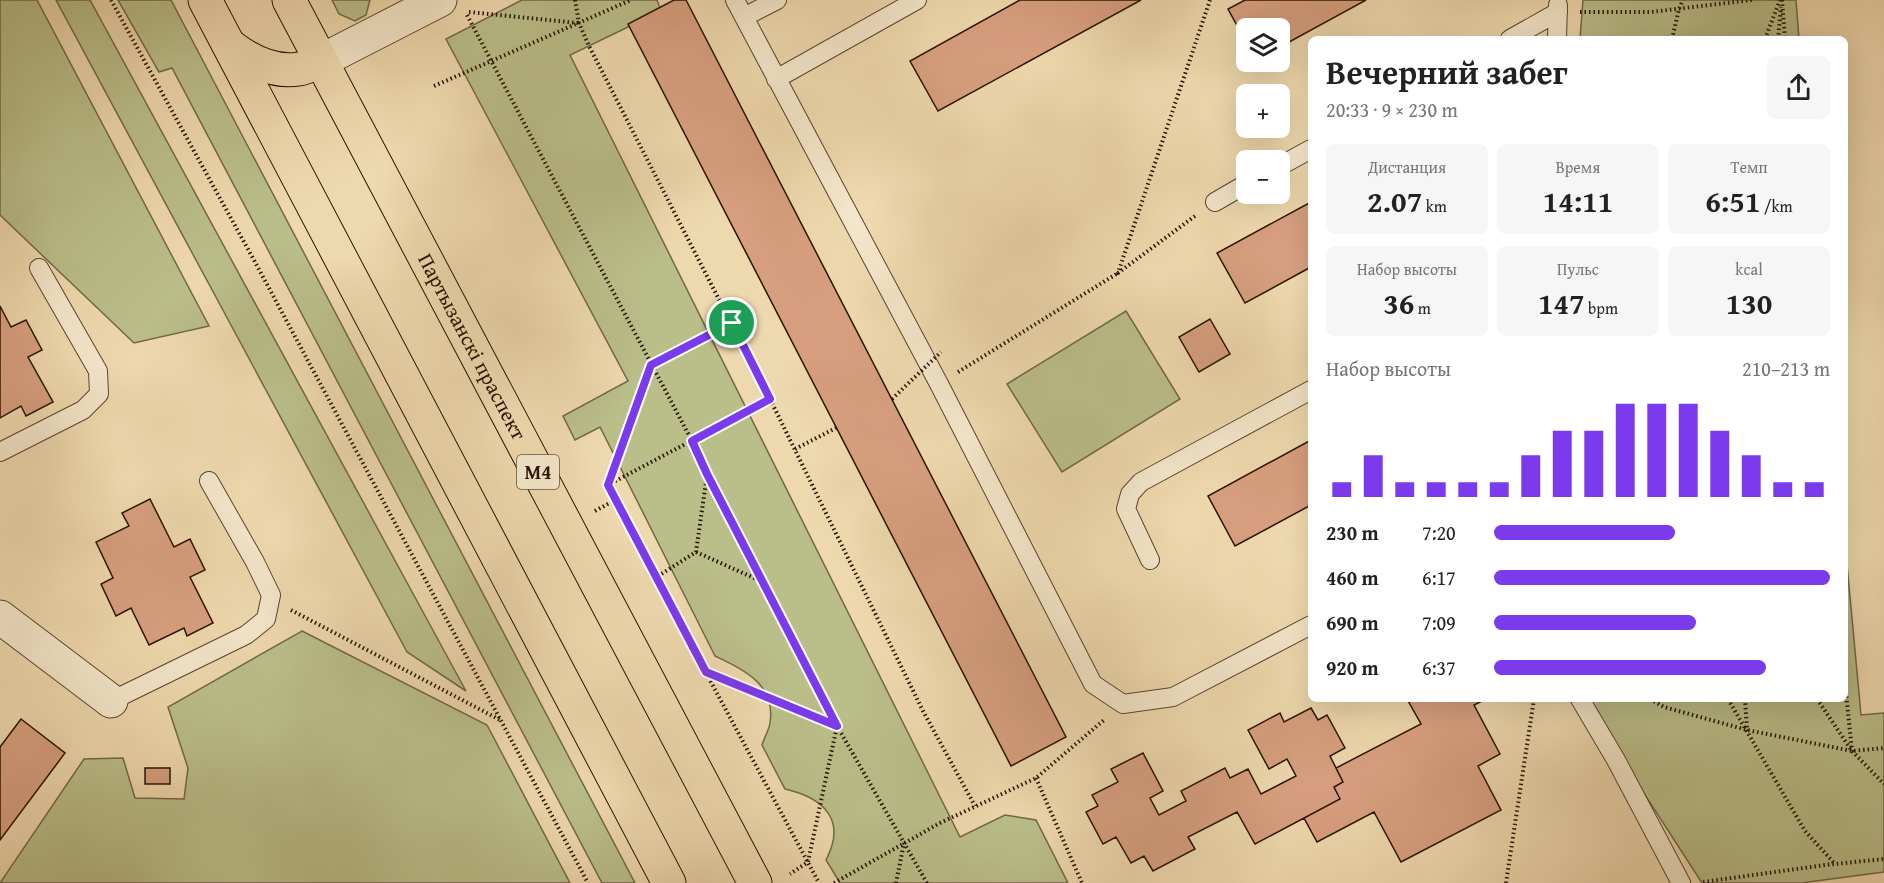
<!DOCTYPE html>
<html lang="ru">
<head>
<meta charset="utf-8">
<style>
  :root { --surface:#fff; --page:#f6f6f6; --text:#222; --muted:#767676; --accent:#7c3aed }
  body { margin:0; font-family:"Gentium Book Plus",serif; background:var(--page); color:var(--text); height:100vh; display:flex; flex-direction:column; font-size:22px; white-space:nowrap }
  * { box-sizing:border-box; margin:0 }
  p { font-size:20px; color:var(--muted) }
  .icon { flex:none; width:33px; height:33px; fill:none; stroke:currentColor; stroke-width:2; stroke-linecap:round; stroke-linejoin:round }
  .map { position:relative; flex:1; overflow:hidden }
  .side { position:absolute; left:1308px; top:36px; width:540px; height:666px; display:flex; flex-direction:column; background:var(--surface); border-radius:9px; box-shadow:0 6px 24px #0002 }
  .side>* { flex:none }
  .buttons { position:absolute; left:1236px; top:18px; display:grid; gap:12px }
  .buttons a { display:grid; place-items:center; width:54px; height:54px; border-radius:9px; background:var(--surface); box-shadow:0 6px 24px #0002; font-size:30px }
  .pin { position:absolute; display:grid; place-items:center; width:51px; height:51px; color:#fff; margin:-26px; border:3px solid #fff; border-radius:50%; box-shadow:0 2px 6px #0007 }
  .round { display:grid; place-items:center; flex:none; width:63px; height:63px; border-radius:9px; background:var(--page) }
  .head { display:flex; align-items:center; justify-content:space-between; height:102px; padding:0 18px }
  h1 { font-size:33px; font-weight:600; line-height:45px }
  .metrics { display:grid; grid-template-columns:repeat(3,1fr); gap:9px; height:102px; padding:6px 18px }
  .metrics div { display:grid; align-content:center; border-radius:9px; background:var(--page); text-align:center }
  .metrics b { font-size:30px; font-weight:600 }
  .metrics small { font-size:16px; font-weight:400 }
  .metrics p { font-size:16px }
  .chart { height:168px; padding:12px 18px }
  .chart p { display:flex; justify-content:space-between }
  .chart svg { width:100%; height:108px; margin-top:6px; stroke:var(--accent); stroke-width:6 }
  ul { padding:0 18px; list-style:none; font-size:20px }
  li { display:grid; grid-template-columns:96px 72px 1fr; align-items:center; height:45px }
  li i { height:15px; border-radius:8px; background:var(--accent) }
  .map>svg:first-child { display:block }
</style>
</head>
<body>
<div class="map">
<svg width="1884" height="883" viewBox="0 0 1884 883">
  <rect width="100%" height="100%" fill="#eed8ad"/>
  <filter id="stains"><feTurbulence type="fractalNoise" baseFrequency=".00333" numOctaves="4"/><feColorMatrix values="0 0 0 0 .2 0 0 0 0 .09 0 0 0 0 .02 0 0 0 .5 -.17"/></filter>
  <radialGradient id="worn" r=".72"><stop offset=".6" stop-color="#630" stop-opacity="0"/><stop offset="1" stop-color="#630" stop-opacity=".3"/></radialGradient>
  <!-- green -->
  <path fill="#babe89" stroke="#726848" stroke-width="1.5" d="M0 0H37L209 326 134 343 0 215Z
    M56 0H90L466 691 407 652Z
    M118 0H171L635 883H602L172 68 159 72Z
    M332 0H370L366 15 355 21 339 14Z
    M522 0H657L661 11 570 55 960 837 1005 815 1036 820 1068 883H840L826 860C847 820 824 798 785 789L762 745C764 738 769 730 770 723 776 684 744 670 715 656L600 427 575 440 563 416 628 381 446 39Z
    M1583 0H1796L1799 39H1580Z
    M1126 311 1180 399 1062 472 1007 384Z
    M1845 543 1861 715 1884 713V872L1801 883H1702L1583 699H1845Z
    M302 631 487 725 570 883H0L84 759 123 758 135 798 184 799 188 768 168 707Z"/>
  <!-- building -->
  <path fill="#d79f7f" stroke="#291306" stroke-width="1.5" d="M674 0H686L1066 737 1011 766 628 24Z
    M1020 0H1141L938 111 910 61Z
    M1245 0H1366L1280 47V28H1246V42L1228 9Z
    M1311 202V267L1245 303 1217 253Z
    M0 306 11 327 26 320 42 350 28 357 53 402 26 416 21 406 0 418Z
    M1210 319 1230 354 1199 372 1179 337Z
    M1311 440V505L1235 546 1208 496Z
    M150 499 174 547 190 539 205 570 190 577 213 623 187 636 184 628 149 645 131 608 116 616 101 584 113 578 96 542 129 526 122 513Z
    M1407 699H1486L1474 705 1500 754 1478 766 1501 810 1401 862 1374 812 1317 842 1304 818 1340 799 1334 787 1343 782 1336 768 1421 724Z
    M1311 708 1318 720 1327 715 1345 748 1330 756 1343 782 1334 787 1340 799 1255 844 1237 812 1188 837 1195 849 1153 871 1144 856 1131 863 1116 837 1103 844 1086 812 1098 806 1092 795 1118 782 1111 769 1143 753 1163 791 1150 798 1159 815 1186 801 1181 791 1225 768 1230 778 1248 769 1261 794 1296 776 1287 759 1269 769 1248 730 1280 713 1284 722Z
    M21 719 65 753 0 840V747Z
    M145 768H170V784H145Z"/>
  <g fill="none" stroke-linecap="round" stroke-linejoin="round">
    <defs>
      <path id="service" d="M735 0 939 384 1093 684 1123 704 1173 697 1311 625
        M744 17 777 0
        M1510 39 1558 12
        M1557 39 1558 5
        M776 79 917 0
        M1280 166 1311 149
        M1215 202 1246 184
        M0 452 83 410 99 394 98 371 39 268
        M1150 560 1126 509 1130 494 1141 482 1311 390
        M1580 699 1616 760 1681 883
        M111 701 246 635 266 619 271 595 255 562 209 481"/>
      <path id="minor" d="M321 61 440 0
        M0 617 111 701"/>
      <g id="primary">
        <path d="M205 0 669 883"/>
        <path id="s1" d="M289 0 755 883"/>
        <path d="M229 45C248 60 273 73 299 69 306 68 314 63 321 61"/>
      </g>
    </defs>
    <!-- service casing -->
    <use href="#service" stroke="#5a4430" stroke-width="20"/>
    <!-- minor casing -->
    <use href="#minor" stroke="#5a4430" stroke-width="35"/>
    <!-- primary casing -->
    <use href="#primary" stroke="#291306" stroke-width="35"/>
    <!-- path -->
    <path stroke="#291306" stroke-width="4" stroke-dasharray="1.5 3" stroke-linecap="butt" d="M111 0 255 262 588 883
      M575 0 579 23 589 46 770 399 923 711 975 806
      M1782 0 1785 39
      M469 12 578 23
      M1580 12H1651L1752 0
      M467 15 692 441 707 474 837 726 927 883
      M1672 39 1679 9 1683 0
      M1765 39 1780 0
      M1778 39 1781 7
      M434 86 631 0
      M1195 216 1118 273 1210 0
      M958 372 1118 273
      M795 449 836 428
      M707 475 696 552 655 578 608 485 770 399
      M608 485 651 365 731 323
      M595 511 615 500
      M696 552 763 582
      M655 578 819 883
      M291 610 502 721
      M706 672 837 726 808 862 790 874
      M1845 683 1852 751
      M1650 699 1664 707 1747 730 1852 751 1884 748
      M1728 699 1805 831 1835 864
      M1745 699 1747 729
      M1817 699 1852 751 1884 784
      M1036 778 1082 883
      M1703 882 1825 865 1884 859
      M834 883 940 823 1036 778 1104 720
      M896 883 904 843
      M1506 883 1534 699"/>
    <!-- service -->
    <use href="#service" stroke="#f4e6ca" stroke-width="18"/>
    <!-- minor -->
    <use href="#minor" stroke="#f4e6ca" stroke-width="33"/>
    <!-- primary -->
    <use href="#primary" stroke="#eed8ad" stroke-width="33"/>
    <!-- path-bridge -->
    <path stroke="#291306" stroke-width="4" stroke-dasharray="1.5 3" stroke-linecap="butt" d="M892 399 941 352"/>
  </g>
  <g fill="none" stroke-linecap="round" stroke-linejoin="round">
    <defs>
      <path id="route" d="M732 323 770 399 692 441 707 474 837 726 706 672 608 485 651 365Z"/>
    </defs>
    <!-- route casing -->
    <use href="#route" stroke="#fff" stroke-width="12"/>
    <!-- route -->
    <use href="#route" stroke="#7c3aed" stroke-width="8"/>
  </g>
  <g text-anchor="middle" stroke-width="5" stroke-linejoin="round" paint-order="stroke">
    <!-- shield labels -->
    <rect fill="#f4e6ca" stroke="#665241" stroke-width="1.5" x="517" y="455" width="42" height="34" rx="4.5"/>
    <g font-size="20" font-weight="bold" fill="#291306">
      <text x="538" y="479">М4</text>
    </g>
    <!-- street labels -->
    <g font-size="21" fill="#291306" stroke="#f4e6ca">
      <text dy="7" stroke="none"><textPath href="#s1" startOffset="392">Партызанскі праспект</textPath></text>
    </g>
  </g>
  <rect width="100%" height="100%" filter="url(#stains)"/>
  <rect width="100%" height="100%" fill="url(#worn)"/>
</svg>
<div class="buttons">
<a><svg class="icon" aria-label="layers" viewBox="0 0 24 24"><path d="M12 4l9 5-9 5-9-5zM3 14l9 5 9-5"/></svg></a>
<a>+</a>
<a>−</a>
</div>
<div class="pin" style="left:732px;top:323px;background:#1e9e55"><svg class="icon" aria-label="arrive" viewBox="0 0 24 24"><path d="M6 21V4h12l-3 4 3 4H6"/></svg></div>
<section class="side">
<div class="head"><div><h1>Вечерний забег</h1><p>20:33 · 9 × 230 m</p></div><a class="round"><svg class="icon" aria-label="share" viewBox="0 0 24 24"><path d="M12 15V3M7 8l5-5 5 5M5 13v7h14v-7"/></svg></a></div>
<div class="metrics">
<div><p>Дистанция</p><b>2.07<small> km</small></b></div>
<div><p>Время</p><b>14:11</b></div>
<div><p>Темп</p><b>6:51<small> /km</small></b></div>
</div>
<div class="metrics">
<div><p>Набор высоты</p><b>36<small> m</small></b></div>
<div><p>Пульс</p><b>147<small> bpm</small></b></div>
<div><p>kcal</p><b>130</b></div>
</div>
<div class="chart"><p><span>Набор высоты</span>210–213 m</p>
<svg viewBox="0 0 160 44" preserveAspectRatio="none"><path d="M5 44V38M15 44V27M25 44V38M35 44V38M45 44V38M55 44V38M65 44V27M75 44V17M85 44V17M95 44V6M105 44V6M115 44V6M125 44V17M135 44V27M145 44V38M155 44V38"/></svg>
</div>
<ul>
<li><b>230 m</b>7:20<i style="width:54%"></i></li>
<li><b>460 m</b>6:17<i style="width:100%"></i></li>
<li><b>690 m</b>7:09<i style="width:60%"></i></li>
<li><b>920 m</b>6:37<i style="width:81%"></i></li>
</ul>
</section>
</div>
</body>
</html>
